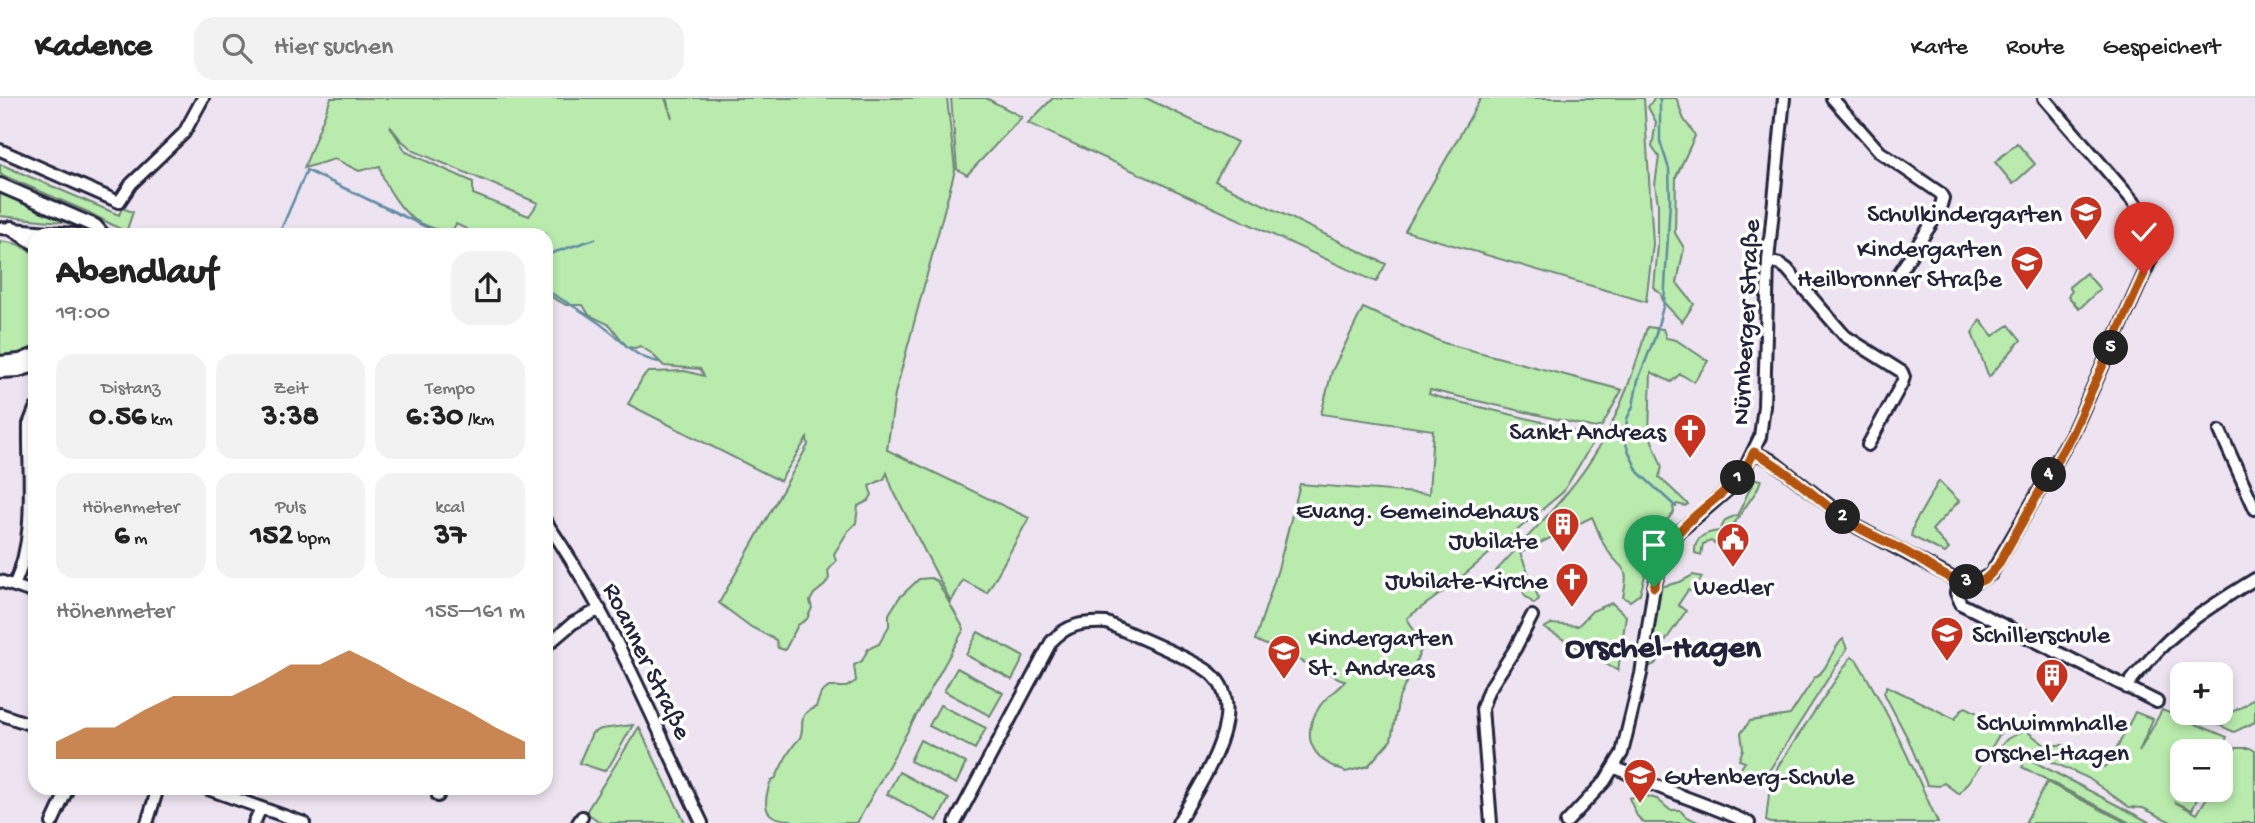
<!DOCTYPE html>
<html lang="de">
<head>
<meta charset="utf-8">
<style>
  :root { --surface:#fff; --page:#f2f2f2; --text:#222; --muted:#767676; --line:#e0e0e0; --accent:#b45309 }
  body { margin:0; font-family:"Gochi Hand",sans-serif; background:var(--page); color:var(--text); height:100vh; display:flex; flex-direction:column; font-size:26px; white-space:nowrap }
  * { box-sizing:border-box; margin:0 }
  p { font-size:23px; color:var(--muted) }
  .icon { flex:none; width:38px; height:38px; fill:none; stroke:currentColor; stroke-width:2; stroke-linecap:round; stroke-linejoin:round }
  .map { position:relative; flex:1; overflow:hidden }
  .details { position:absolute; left:28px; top:130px; width:525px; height:567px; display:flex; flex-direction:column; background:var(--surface); border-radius:21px; box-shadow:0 4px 10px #0003 }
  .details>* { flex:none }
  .fabs { position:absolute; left:2170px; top:564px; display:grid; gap:14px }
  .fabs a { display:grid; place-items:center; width:63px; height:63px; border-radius:14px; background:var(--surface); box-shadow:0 4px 10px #0003; font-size:35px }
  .pin { position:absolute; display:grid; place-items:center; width:60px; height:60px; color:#fff; margin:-72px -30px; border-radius:50% 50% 50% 0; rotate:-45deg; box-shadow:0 0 7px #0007 }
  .pin .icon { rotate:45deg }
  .km { position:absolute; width:35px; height:35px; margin:-18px; border-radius:50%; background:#222; color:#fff; font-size:19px; line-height:35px; text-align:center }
  .round { display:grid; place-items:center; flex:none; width:74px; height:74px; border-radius:21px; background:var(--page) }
  .head { display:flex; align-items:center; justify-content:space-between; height:119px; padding:0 28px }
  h1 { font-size:38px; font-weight:700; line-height:52px }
  .stats { display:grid; grid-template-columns:repeat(3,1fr); gap:10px; height:119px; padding:7px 28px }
  .stats div { display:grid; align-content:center; border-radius:18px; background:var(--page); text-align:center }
  .stats b { font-size:30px; font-weight:700 }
  .stats small { font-size:19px; font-weight:400 }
  .stats p { font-size:19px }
  .chart { height:196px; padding:14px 28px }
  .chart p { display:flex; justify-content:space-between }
  .chart svg { width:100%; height:126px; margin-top:7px; fill:var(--accent); opacity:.7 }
  header { display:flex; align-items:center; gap:42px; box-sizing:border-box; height:98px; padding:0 35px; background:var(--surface); border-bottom:2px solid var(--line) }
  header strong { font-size:33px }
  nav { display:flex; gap:38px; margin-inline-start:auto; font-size:24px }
  .search { width:490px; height:63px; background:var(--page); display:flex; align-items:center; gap:18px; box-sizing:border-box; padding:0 24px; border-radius:21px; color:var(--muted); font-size:26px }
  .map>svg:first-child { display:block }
</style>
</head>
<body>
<header>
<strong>Kadence</strong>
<div class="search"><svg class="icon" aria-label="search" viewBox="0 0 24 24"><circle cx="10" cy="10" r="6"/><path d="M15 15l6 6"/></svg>Hier suchen</div>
<nav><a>Karte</a><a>Route</a><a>Gespeichert</a></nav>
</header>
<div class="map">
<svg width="2255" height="725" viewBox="0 0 2255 725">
  <rect width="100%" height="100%" fill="#eee4f1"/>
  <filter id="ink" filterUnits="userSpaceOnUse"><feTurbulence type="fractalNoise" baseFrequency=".0143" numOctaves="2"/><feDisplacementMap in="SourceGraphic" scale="14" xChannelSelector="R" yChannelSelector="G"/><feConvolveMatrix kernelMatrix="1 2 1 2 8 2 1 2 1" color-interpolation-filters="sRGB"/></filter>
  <g filter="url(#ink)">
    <!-- green -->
    <path fill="#b8ebac" stroke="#6d8674" stroke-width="2" fill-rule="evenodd" d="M331 0H665L672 20 666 0H947L955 72 895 296 887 352 1029 420 987 495 963 482 951 504 893 392 887 375 884 381 869 388 872 397 868 403 858 408 856 425 848 433 834 456 836 463 828 473 829 480 825 487 814 496 810 503 812 510 807 521 798 527 785 552 778 550 776 542 751 529 719 505 808 347 807 340 780 383 628 306 643 279 649 274 685 273 704 278 700 271 664 268 651 255 640 248 635 250 627 249 610 227 589 217 583 207H566L546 196V136H477L456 126 450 136C440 132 428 129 418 124 403 116 382 85 380 68L359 73 335 61 304 70ZM390 28 401 42 414 53 538 105 529 118 473 96V84L406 54Z
      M951 0H986L1022 19 967 77 957 71Z
      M1053 0H1146L1237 44 1215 83 1386 166 1376 184 1028 25Z
      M1481 0H1644L1653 146 1646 204 1405 133Z
      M1655 0H1676C1680 7 1681 17 1685 23 1689 29 1692 30 1695 38L1676 79 1675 135 1684 150 1677 185 1694 206 1682 224 1663 204 1661 196 1654 190 1658 147V106L1655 87 1659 59 1652 49 1656 24 1648 9Z
      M2017 45 2035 66 2013 86 1995 64Z
      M0 66 119 117 122 110 133 114 126 134 88 114 0 76Z
      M0 91 82 126 0 118Z
      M0 143 17 146 35 156V252L20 259 0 260Z
      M2086 175 2100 191 2079 211 2068 198 2072 193 2069 189Z
      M1363 210 1444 245 1622 292 1602 328 1595 330 1430 292 1429 296 1438 299 1563 329 1589 339 1592 346 1563 394 1447 491 1407 520 1423 548 1399 600 1391 642 1368 668 1346 674C1315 663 1299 642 1318 611 1324 600 1337 592 1345 583L1255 542 1278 471 1300 386 1429 396 1433 332 1321 316 1332 273Z
      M1980 222 1993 238 2009 227 2021 242 1989 279 1972 235Z
      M1647 229 1663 231 1666 240 1676 242 1708 263 1694 284 1680 276 1671 284 1651 274 1649 335 1662 369 1659 379 1688 406 1685 408 1677 406 1673 409 1674 414 1657 434 1640 496 1630 503 1623 499C1631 464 1620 474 1606 450 1600 441 1597 429 1592 419L1520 455 1539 501 1534 506 1525 498 1521 488 1496 473C1533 432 1575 393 1602 344 1622 309 1636 268 1647 229Z
      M1756 381 1761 382 1757 392 1729 433 1728 440 1718 447 1711 443 1703 446 1701 457 1695 455C1694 438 1707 434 1720 433L1725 422 1737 417C1745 405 1747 392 1756 381Z
      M1939 383 1959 403 1932 432 1949 451 1945 455 1911 438 1914 426Z
      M1693 477 1702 479 1692 494 1688 492 1678 507 1686 513 1661 549 1665 552 1655 566 1642 572 1656 490 1680 484Z
      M931 480 937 483 964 531 857 725H793L791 722C771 721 763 716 767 696 768 694 769 686 770 685 775 676 773 686 777 677 784 663 789 651 800 640 806 626 795 617 816 609L821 595 829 589H846L856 583 854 567 862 563 868 551 879 546 889 528V516L899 500 919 481Z
      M1612 505 1626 518 1618 573 1544 530 1551 526 1578 528 1592 513Z
      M978 534 1024 559 1012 582 966 557Z
      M1843 541 1847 551 1769 673 1756 680 1739 673 1745 664 1739 662 1743 651 1741 635 1750 623 1790 617 1815 579C1828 573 1831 551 1843 541Z
      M1851 559 1856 561C1888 613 1913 669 1938 725H1771L1766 723 1769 696 1778 668Z
      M957 570 1003 595 990 618 944 593Z
      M1887 588 1955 621 1962 611 1966 609 2004 629 1981 667 1959 696 1944 685 1939 688 1927 687 1908 641 1886 599 1884 594Z
      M2255 599V624L2234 634 2212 624 2244 608Z
      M940 607 986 630 975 651 929 628Z
      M2162 612 2227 639 2220 653H2182V691H2202L2192 712 2175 704 2197 716 2212 691H2221V676L2236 650H2250L2255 653V725H2173L2143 710 2129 709 2088 680 2017 648 2011 657 2005 654 2001 648 2007 641 2025 632 2045 647H2064L2076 653 2090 665 2102 670 2109 666 2135 614 2153 621 2139 654Z
      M633 627 610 667 604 673 579 665 592 635 601 631Z
      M639 629 685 725H601L586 714Z
      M920 642 966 665 956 686 910 663Z
      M2027 660 2151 725H2130L2022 669Z
      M899 674 949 701 937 723 887 696Z
      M2047 684 2127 725H2025Z
      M1643 697 1657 701 1670 712H1680L1685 718 1700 725H1644L1637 718 1629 700Z"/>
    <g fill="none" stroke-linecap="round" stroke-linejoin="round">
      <!-- stream -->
      <path stroke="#608ca4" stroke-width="2.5" d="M1660 0V43L1669 71 1670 103 1664 205 1655 239 1638 282 1633 308 1627 321 1625 342 1628 352 1638 374 1676 409
        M306 72 441 136
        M279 136 306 74
        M546 157 595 141
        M546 192C567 205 589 216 608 232 627 246 633 259 659 264"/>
      <defs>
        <path id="minor" d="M1832 0 1880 54 1940 95 1943 100 1939 114 1898 177
          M0 52 119 104 131 86 184 35 203 0
          M0 130 74 136
          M1768 163 1780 166 1787 171 1845 238 1902 274 1904 279 1902 285 1868 347
          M2220 333 2255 411
          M1754 354 1771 362 1857 429 1958 483 1974 485 1991 476 2072 336 2154 154C2157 139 2155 131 2146 118L2044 0
          M546 424C611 517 653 623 702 725
          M0 483 35 495
          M1958 483 1956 495 1961 506 2157 604
          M14 488C37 438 28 379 29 326L35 311
          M546 548 573 525 600 511
          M2127 590C2132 579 2139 574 2147 565 2176 529 2216 505 2255 481
          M0 616 35 628
          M1615 669C1657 692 1705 704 1749 725
          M205 690 304 725
          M438 698 440 690
          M52 725 68 690
          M147 725 158 690
          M254 725 261 710
          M578 725 582 719
          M955 725 1051 544C1067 526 1083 524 1107 525 1137 539 1177 554 1205 571 1258 605 1199 687 1178 725
          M1491 725 1482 610 1488 593 1515 551 1532 518
          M1566 725 1605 683 1622 655 1641 576 1654 489 1664 457 1679 434 1729 391 1742 376 1760 339 1764 308 1768 163 1784 0"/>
        <path id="major" d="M0 87 95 128 102 136
          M11 130 35 145
          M0 265 20 263 35 257
          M0 273 18 272 35 267"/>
      </defs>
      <!-- minor casing -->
      <use href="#minor" stroke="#22223b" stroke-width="16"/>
      <!-- major casing -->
      <use href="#major" stroke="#22223b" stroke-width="18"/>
      <!-- minor -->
      <use href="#minor" stroke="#fff" stroke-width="10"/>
      <!-- major -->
      <use href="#major" stroke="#fff" stroke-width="12"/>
    </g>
  </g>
  <g fill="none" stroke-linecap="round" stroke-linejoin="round" filter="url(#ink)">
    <defs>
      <path id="route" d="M1654 489C1660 469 1666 450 1679 434 1706 402 1734 396 1754 354 1789 372 1817 402 1849 424 1870 438 1894 446 1915 459 1932 469 1952 486 1973 485 1985 484 1991 476 1998 467L2072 336 2144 176"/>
    </defs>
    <!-- route casing -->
    <use href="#route" stroke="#fff" stroke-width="14"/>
    <!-- route -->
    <use href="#route" stroke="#b45309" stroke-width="9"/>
  </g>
  <!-- icons -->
  <defs>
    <symbol id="school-pin" viewBox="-11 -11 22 30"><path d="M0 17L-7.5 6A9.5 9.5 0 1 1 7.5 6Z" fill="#c8321e" stroke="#fff"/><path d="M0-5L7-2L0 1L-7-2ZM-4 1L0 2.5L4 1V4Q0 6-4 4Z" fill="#fff"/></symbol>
    <symbol id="church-pin" viewBox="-11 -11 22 30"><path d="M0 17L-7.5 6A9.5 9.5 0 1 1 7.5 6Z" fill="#c8321e" stroke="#fff"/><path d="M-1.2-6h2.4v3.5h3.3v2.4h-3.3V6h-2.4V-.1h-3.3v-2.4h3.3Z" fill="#fff"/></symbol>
    <symbol id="building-pin" viewBox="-11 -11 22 30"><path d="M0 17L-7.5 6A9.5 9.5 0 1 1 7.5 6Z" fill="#c8321e" stroke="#fff"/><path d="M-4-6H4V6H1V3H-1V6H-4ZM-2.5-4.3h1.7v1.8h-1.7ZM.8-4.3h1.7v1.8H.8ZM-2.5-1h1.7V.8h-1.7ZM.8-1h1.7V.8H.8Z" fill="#fff"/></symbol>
    <symbol id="civic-pin" viewBox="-11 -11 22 30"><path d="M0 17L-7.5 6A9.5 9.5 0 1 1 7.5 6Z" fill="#c8321e" stroke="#fff"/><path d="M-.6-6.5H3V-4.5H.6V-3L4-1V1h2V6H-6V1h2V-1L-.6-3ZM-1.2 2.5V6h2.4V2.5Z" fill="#fff"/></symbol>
  </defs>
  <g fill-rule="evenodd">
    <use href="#school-pin" x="2067" y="95" width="38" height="52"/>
    <use href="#school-pin" x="2008" y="145" width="38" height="52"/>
    <use href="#church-pin" x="1671" y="313" width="38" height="52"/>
    <use href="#building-pin" x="1544" y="407" width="38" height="52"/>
    <use href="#civic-pin" x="1714" y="422" width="38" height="52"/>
    <use href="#church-pin" x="1553" y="462" width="38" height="52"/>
    <use href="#school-pin" x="1928" y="516" width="38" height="52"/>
    <use href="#school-pin" x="1265" y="534" width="38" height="52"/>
    <use href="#building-pin" x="2033" y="558" width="38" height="52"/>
    <use href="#school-pin" x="1621" y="658" width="38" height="52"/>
  </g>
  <g text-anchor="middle" stroke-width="7" stroke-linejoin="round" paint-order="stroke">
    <!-- poi labels -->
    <g font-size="26" fill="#22223b" stroke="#fff" text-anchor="end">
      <text x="2062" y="123">Schulkindergarten</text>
      <text x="2002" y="158">Kindergarten<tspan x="2002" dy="30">Heilbronner Straße</tspan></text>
      <text x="1666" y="341">Sankt Andreas</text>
      <text x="1538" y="420">Evang. Gemeindehaus<tspan x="1538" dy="30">Jubilate</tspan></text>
      <text x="1548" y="490">Jubilate-Kirche</text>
      <text x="1733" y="496" text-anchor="middle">Wedler</text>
      <text x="1972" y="544" text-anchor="start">Schillerschule</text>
      <text x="1308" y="547" text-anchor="start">Kindergarten<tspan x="1308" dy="30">St. Andreas</tspan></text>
      <text x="2052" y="632" text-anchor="middle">Schwimmhalle<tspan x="2052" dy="30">Orschel-Hagen</tspan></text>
      <text x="1664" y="686" text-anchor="start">Gutenberg-Schule</text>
    </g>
    <!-- street labels -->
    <g font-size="26" fill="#22223b" stroke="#fff">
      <text transform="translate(1744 224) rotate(-87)" y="9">Nürnberger Straße</text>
      <text transform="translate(649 562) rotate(64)" y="9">Roanner Straße</text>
    </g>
    <!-- district labels -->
    <g font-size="33" font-weight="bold" fill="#22223b" stroke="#fff">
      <text x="1663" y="558">Orschel-Hagen</text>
    </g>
  </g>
</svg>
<div class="fabs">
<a>+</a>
<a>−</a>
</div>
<div class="pin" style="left:1654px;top:489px;background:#1e9e55"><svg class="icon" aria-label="arrive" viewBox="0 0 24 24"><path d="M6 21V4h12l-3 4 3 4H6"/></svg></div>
<div class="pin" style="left:2144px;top:176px;background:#d93025"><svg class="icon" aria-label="check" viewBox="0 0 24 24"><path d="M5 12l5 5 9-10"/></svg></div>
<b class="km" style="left:1738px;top:380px">1</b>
<b class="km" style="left:1843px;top:419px">2</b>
<b class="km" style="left:1967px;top:484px">3</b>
<b class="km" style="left:2049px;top:377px">4</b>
<b class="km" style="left:2111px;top:250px">5</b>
<section class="details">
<div class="head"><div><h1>Abendlauf</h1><p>19:00</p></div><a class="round"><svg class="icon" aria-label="share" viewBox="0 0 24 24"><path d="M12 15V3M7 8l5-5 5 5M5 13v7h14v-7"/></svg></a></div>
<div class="stats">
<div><p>Distanz</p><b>0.56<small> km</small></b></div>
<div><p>Zeit</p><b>3:38</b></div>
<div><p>Tempo</p><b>6:30<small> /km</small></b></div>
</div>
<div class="stats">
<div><p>Höhenmeter</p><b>6<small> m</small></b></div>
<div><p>Puls</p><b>152<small> bpm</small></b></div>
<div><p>kcal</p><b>37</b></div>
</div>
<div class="chart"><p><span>Höhenmeter</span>155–161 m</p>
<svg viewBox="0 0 160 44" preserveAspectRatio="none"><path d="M0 44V38L10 33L20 33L30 27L40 22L50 22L60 22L70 17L80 11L90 11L100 6L110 11L120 17L130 22L140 27L150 33L160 38V44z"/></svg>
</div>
</section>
</div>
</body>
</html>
